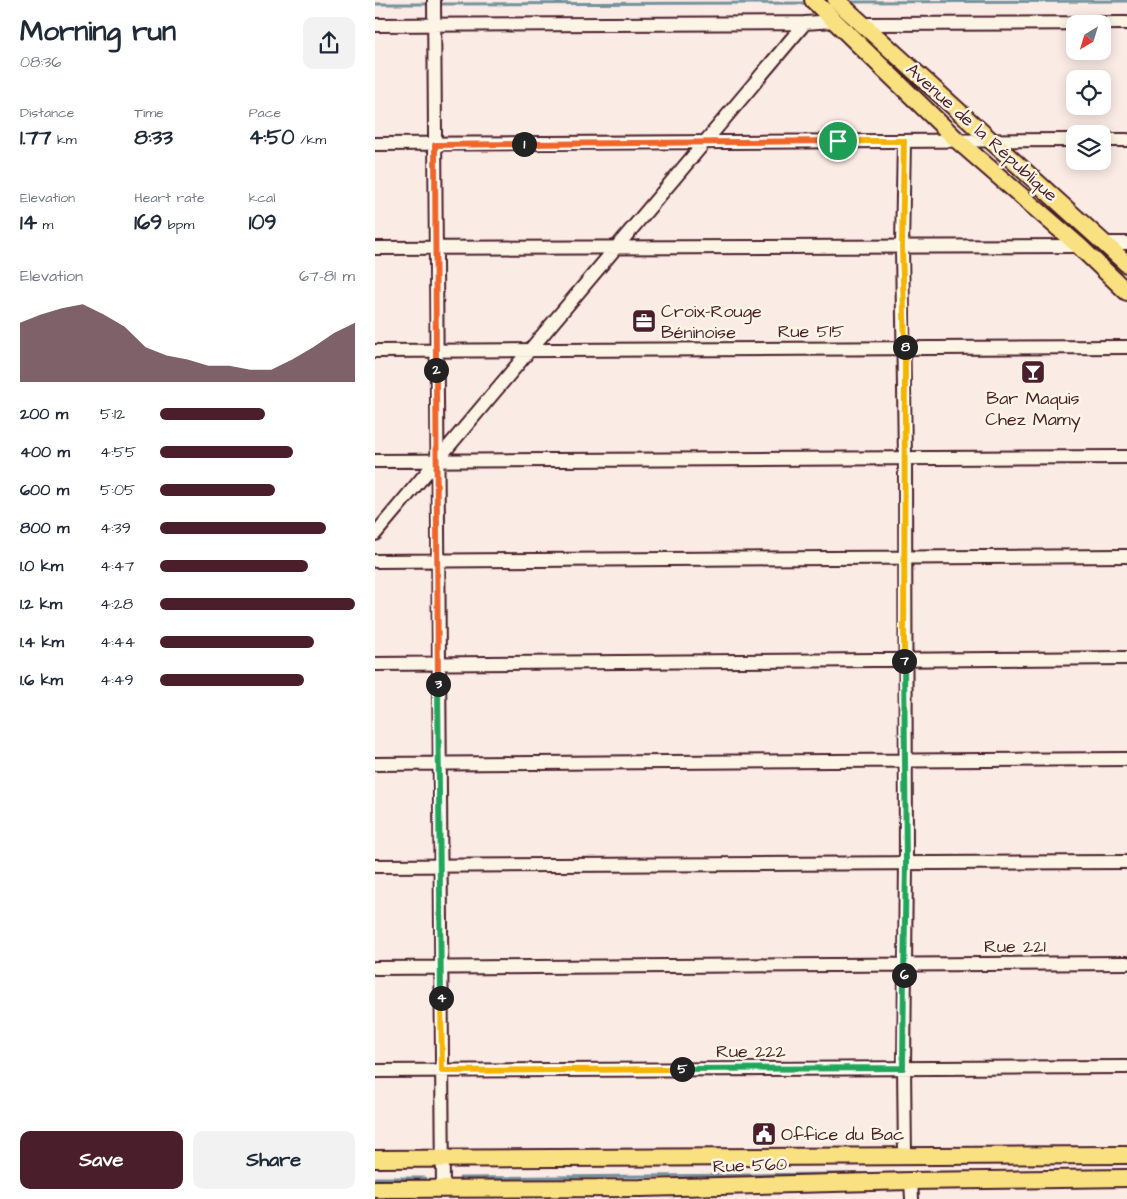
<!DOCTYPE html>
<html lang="en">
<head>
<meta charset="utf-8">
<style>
  :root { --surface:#fff; --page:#f2f2f3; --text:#1f2937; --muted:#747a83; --accent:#4a1f2b }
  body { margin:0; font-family:"Architects Daughter",sans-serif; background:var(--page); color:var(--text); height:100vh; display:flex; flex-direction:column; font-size:19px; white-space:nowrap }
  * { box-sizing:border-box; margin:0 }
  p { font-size:16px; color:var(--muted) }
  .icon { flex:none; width:28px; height:28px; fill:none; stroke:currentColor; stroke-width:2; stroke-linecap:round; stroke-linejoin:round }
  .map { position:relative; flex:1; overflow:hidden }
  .sheet { display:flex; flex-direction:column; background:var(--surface); width:375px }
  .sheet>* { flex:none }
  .needle { width:32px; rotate:218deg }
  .fabs { position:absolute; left:691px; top:15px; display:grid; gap:10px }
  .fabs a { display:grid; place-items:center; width:45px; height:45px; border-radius:10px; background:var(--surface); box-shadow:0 2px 12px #0003; font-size:25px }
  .pin { position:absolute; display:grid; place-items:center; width:42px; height:42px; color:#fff; margin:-21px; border:2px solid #fff; border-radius:50%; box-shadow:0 1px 5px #0007 }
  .km { position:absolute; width:25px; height:25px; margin:-12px; border-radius:50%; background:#222; color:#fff; font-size:14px; line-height:25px; text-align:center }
  .round { display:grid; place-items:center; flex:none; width:52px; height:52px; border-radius:10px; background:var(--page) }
  .overview { display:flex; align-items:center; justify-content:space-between; height:85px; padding:0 20px }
  h1 { font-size:28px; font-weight:700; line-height:38px }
  .stats { display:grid; grid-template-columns:repeat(3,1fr); gap:8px; height:85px; padding:5px 20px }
  .stats div { display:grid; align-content:center }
  .stats b { font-size:21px; font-weight:700 }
  .stats small { font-size:14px; font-weight:400 }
  .stats p { font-size:14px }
  .chart { height:140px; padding:10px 20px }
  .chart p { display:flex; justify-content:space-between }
  .chart svg { width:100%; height:90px; margin-top:5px; fill:var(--accent); opacity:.7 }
  .cta { display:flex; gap:10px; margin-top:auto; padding:10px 20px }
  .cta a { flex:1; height:58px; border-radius:10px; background:var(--accent); color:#fff; font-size:20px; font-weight:700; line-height:58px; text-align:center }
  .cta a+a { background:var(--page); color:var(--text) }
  ul { padding:0 20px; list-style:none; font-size:16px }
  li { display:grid; grid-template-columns:80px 60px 1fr; align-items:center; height:38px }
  li i { height:12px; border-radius:6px; background:var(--accent) }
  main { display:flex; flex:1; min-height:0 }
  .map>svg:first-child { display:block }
</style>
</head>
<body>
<main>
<section class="sheet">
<div class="overview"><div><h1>Morning run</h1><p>08:36</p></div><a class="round"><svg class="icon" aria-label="share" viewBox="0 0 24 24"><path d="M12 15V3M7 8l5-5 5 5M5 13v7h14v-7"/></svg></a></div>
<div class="stats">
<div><p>Distance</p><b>1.77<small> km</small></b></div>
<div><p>Time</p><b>8:33</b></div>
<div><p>Pace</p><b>4:50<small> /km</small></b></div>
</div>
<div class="stats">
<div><p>Elevation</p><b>14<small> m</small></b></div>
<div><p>Heart rate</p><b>169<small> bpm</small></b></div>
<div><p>kcal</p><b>109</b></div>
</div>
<div class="chart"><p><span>Elevation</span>67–81 m</p>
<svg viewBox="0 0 160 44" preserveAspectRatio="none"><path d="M0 44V15L10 11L20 8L30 6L40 11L50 17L60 27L70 31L80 33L90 36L100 36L110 38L120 38L130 33L140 27L150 20L160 15V44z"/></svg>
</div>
<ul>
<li><b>200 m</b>5:12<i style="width:54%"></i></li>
<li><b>400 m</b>4:55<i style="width:68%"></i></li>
<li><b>600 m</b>5:05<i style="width:59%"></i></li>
<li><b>800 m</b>4:39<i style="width:85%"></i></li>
<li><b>1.0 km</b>4:47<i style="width:76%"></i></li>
<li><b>1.2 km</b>4:28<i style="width:100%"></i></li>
<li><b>1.4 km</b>4:44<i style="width:79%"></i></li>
<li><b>1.6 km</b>4:49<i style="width:74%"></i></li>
</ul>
<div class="cta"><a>Save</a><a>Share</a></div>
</section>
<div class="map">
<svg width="752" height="1199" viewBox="0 0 752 1199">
  <rect width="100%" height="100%" fill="#fbebe5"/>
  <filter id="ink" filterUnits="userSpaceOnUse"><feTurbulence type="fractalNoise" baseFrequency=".02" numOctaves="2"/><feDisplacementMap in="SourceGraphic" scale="10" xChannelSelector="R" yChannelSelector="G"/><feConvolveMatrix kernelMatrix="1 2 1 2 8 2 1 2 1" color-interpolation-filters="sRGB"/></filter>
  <g filter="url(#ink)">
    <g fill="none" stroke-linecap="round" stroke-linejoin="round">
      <!-- stream -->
      <path stroke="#73929e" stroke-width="3" d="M473 2 752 1
        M0 4H57
        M63 4 434 3
        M0 1178H50
        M85 1178 549 1173"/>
      <defs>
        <path id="minor" d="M59 0 68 1188
          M487 24 752 23
          M0 25 430 23 459 21
          M728 140H752
          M529 141 527 247 530 459 531 863 529 1068 530 1156
          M0 144 700 140
          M729 243H752
          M0 248 704 246
          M0 351 752 347
          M0 461 752 457
          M0 534 430 23
          M0 561 752 556
          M0 664 752 658
          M0 764 752 759
          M0 866 752 862
          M0 968 752 963
          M0 1071 752 1067
          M536 1181 537 1199"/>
        <path id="major" d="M438 0 583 141 704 246 752 292
          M461 0 752 264
          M0 1159 752 1155
          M0 1189 266 1188 536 1181 752 1178"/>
      </defs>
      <!-- minor casing -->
      <use href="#minor" stroke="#4a1f2b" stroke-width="16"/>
      <!-- major casing -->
      <use href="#major" stroke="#4a1f2b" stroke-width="20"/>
      <!-- minor -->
      <use href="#minor" stroke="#fcf5e5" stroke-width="12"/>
      <!-- major -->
      <use href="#major" stroke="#f9e181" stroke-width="16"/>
    </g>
  </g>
  <g fill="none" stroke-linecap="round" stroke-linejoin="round" filter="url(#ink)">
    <defs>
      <path id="split-1" d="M149 144 463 141"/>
      <path id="split-2" d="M61 370 60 145 149 144"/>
      <path id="split-3" d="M61 370 63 684"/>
      <path id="split-4" d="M63 684 66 998"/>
      <path id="split-5" d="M66 998 67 1071 307 1069"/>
      <path id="split-6" d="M307 1069 528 1068 529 975"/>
      <path id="split-7" d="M529 975 531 863 529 661"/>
      <path id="split-8" d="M529 661 530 347"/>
      <path id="split-9" d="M463 141H529L527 247 530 347"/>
    </defs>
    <!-- split-1 casing -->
    <use href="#split-1" stroke="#fff" stroke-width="10"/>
    <!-- split-2 casing -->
    <use href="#split-2" stroke="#fff" stroke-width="10"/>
    <!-- split-3 casing -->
    <use href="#split-3" stroke="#fff" stroke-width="10"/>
    <!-- split-4 casing -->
    <use href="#split-4" stroke="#fff" stroke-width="10"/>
    <!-- split-5 casing -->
    <use href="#split-5" stroke="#fff" stroke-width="10"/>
    <!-- split-6 casing -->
    <use href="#split-6" stroke="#fff" stroke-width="10"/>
    <!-- split-7 casing -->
    <use href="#split-7" stroke="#fff" stroke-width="10"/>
    <!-- split-8 casing -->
    <use href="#split-8" stroke="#fff" stroke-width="10"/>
    <!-- split-9 casing -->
    <use href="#split-9" stroke="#fff" stroke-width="10"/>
    <!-- split-1 -->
    <use href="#split-1" stroke="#f0652b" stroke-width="6"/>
    <!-- split-2 -->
    <use href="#split-2" stroke="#f0652b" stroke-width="6"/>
    <!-- split-3 -->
    <use href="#split-3" stroke="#f0652b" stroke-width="6"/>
    <!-- split-4 -->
    <use href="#split-4" stroke="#22a559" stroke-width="6"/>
    <!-- split-5 -->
    <use href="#split-5" stroke="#f5b400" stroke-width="6"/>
    <!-- split-6 -->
    <use href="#split-6" stroke="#22a559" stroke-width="6"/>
    <!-- split-7 -->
    <use href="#split-7" stroke="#22a559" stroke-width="6"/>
    <!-- split-8 -->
    <use href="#split-8" stroke="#f5b400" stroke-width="6"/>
    <!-- split-9 -->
    <use href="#split-9" stroke="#f5b400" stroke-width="6"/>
  </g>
  <!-- icons -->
  <defs>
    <symbol id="office-square" viewBox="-11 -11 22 22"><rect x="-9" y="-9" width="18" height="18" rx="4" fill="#4a1f2b" stroke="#fcf5e5"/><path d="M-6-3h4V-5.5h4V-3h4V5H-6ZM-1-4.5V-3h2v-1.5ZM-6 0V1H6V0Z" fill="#fff"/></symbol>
    <symbol id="bar-square" viewBox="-11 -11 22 22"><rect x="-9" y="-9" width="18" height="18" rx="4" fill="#4a1f2b" stroke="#fcf5e5"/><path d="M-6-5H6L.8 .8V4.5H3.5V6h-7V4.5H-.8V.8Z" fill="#fff"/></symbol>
    <symbol id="civic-square" viewBox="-11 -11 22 22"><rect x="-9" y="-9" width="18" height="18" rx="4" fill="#4a1f2b" stroke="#fcf5e5"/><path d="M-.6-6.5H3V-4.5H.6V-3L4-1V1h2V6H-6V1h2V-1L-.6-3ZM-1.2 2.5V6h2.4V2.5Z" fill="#fff"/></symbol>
  </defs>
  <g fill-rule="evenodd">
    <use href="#office-square" x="255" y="307" width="28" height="28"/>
    <use href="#bar-square" x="644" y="358" width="28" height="28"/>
    <use href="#civic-square" x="375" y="1120" width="28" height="28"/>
  </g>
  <g text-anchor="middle" stroke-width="5" stroke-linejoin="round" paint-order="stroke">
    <!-- street labels -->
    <g font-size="18" fill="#4a1f2b" stroke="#fcf5e5">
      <text transform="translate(607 132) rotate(42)" y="6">Avenue de la République</text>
      <text x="436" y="337">Rue 515</text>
      <text x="640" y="952">Rue 221</text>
      <text x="376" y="1057">Rue 222</text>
      <text transform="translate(375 1165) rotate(-2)" y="6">Rue 560</text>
    </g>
    <!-- poi labels -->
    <g font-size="18" fill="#4a1f2b" stroke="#fcf5e5" text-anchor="start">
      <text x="286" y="317">Croix-Rouge<tspan x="286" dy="21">Béninoise</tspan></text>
      <text x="658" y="404" text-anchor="middle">Bar Maquis<tspan x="658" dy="21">Chez Mamy</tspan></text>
      <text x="406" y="1140">Office du Bac</text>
    </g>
  </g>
</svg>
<div class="fabs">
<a><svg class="needle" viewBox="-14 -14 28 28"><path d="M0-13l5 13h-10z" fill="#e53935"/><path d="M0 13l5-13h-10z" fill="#747a83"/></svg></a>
<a><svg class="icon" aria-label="locate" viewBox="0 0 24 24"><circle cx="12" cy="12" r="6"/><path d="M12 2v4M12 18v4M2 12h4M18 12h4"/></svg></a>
<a><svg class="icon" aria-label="layers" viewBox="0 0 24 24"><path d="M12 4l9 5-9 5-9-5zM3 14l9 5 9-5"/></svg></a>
</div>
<div class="pin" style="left:463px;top:141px;background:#1e9e55"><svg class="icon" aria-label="arrive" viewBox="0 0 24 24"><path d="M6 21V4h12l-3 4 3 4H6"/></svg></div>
<b class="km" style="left:149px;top:144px">1</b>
<b class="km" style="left:61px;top:370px">2</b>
<b class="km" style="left:63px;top:684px">3</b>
<b class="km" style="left:66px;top:998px">4</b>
<b class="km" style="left:307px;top:1069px">5</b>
<b class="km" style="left:529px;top:975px">6</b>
<b class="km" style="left:529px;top:661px">7</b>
<b class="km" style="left:530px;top:347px">8</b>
</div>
</main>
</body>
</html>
